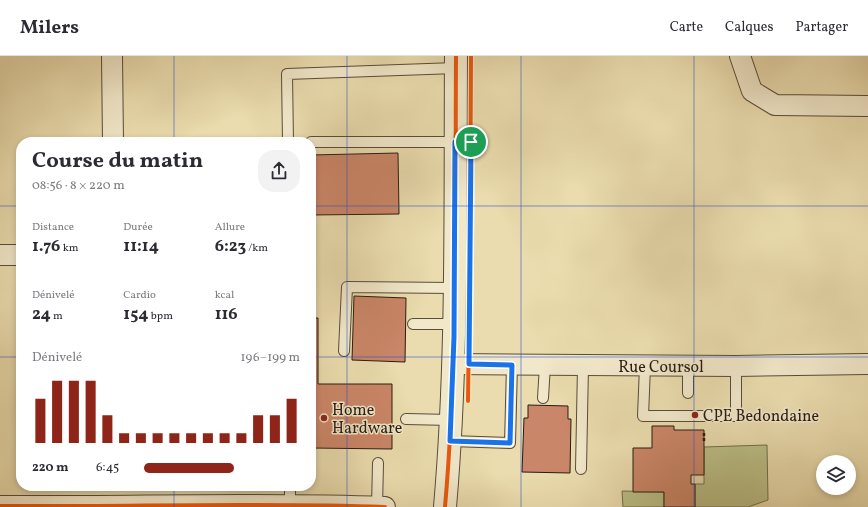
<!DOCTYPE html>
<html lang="fr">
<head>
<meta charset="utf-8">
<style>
  :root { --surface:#fff; --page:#f2f2f3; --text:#2b2b33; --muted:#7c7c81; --line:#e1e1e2; --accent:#8f2418 }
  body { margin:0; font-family:Vollkorn,serif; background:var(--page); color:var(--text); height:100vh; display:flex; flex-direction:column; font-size:15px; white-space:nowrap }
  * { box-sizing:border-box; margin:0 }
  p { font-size:13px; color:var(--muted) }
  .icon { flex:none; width:22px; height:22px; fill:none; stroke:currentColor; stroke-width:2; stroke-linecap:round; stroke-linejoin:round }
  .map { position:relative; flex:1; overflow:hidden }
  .drawer { position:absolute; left:16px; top:81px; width:300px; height:354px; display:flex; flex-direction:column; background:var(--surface); border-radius:16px; box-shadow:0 2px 6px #0003 }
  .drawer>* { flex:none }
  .buttons { position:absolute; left:816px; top:399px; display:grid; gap:8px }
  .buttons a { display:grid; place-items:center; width:40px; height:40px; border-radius:50%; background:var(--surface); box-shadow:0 2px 6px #0003; font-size:20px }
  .pin { position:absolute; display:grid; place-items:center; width:34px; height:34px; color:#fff; margin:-17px; border:2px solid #fff; border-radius:50%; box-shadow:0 1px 4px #0007 }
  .round { display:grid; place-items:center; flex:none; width:42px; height:42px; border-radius:16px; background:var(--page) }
  .overview { display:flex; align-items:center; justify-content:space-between; height:68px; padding:0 16px }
  h1 { font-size:22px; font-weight:700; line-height:30px }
  .figures { display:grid; grid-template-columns:repeat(3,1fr); gap:6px; height:68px; padding:4px 16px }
  .figures div { display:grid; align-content:center }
  .figures b { font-size:17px; font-weight:700 }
  .figures small { font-size:11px; font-weight:400 }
  .figures p { font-size:11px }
  .chart { height:112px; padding:8px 16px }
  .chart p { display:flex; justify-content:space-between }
  .chart svg { width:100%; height:72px; margin-top:4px; stroke:var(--accent); stroke-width:6 }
  ul { padding:0 16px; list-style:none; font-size:13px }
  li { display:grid; grid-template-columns:64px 48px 1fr; align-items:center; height:30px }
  li i { height:10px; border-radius:5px; background:var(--accent) }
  header { display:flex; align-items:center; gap:24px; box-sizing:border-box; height:56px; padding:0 20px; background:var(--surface); border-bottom:1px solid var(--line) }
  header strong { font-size:19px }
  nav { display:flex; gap:22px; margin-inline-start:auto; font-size:14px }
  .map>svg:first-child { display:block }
</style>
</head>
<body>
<header>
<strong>Milers</strong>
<nav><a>Carte</a><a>Calques</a><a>Partager</a></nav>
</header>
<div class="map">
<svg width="868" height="451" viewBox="0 0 868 451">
  <rect width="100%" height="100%" fill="#eadcae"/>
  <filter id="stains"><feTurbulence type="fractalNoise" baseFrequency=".005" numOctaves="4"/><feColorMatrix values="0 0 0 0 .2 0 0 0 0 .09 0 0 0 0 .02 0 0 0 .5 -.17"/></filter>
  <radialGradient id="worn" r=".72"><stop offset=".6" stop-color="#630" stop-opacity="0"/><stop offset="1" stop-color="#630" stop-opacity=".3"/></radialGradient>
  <!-- green -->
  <path fill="#bbbf87" stroke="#716e4d" d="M767 389 768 444 748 451H695V428H704V391Z
    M622 435 664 436V451H623Z"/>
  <!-- building -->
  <path fill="#ca8668" stroke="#271c13" d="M398 97 399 158 311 159V99Z
    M354 240 406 242 405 306 352 304Z
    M311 262H318V328H392V393L311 392Z
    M528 349 568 350V363H571L570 417 522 416 524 362H528Z
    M652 370H674V374H704V419H691V428H695V451H664V436H633V392H652Z"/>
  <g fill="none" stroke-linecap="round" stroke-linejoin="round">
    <defs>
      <path id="service" d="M288 86 287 18 456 12
        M311 86H455
        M413 268H454
        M344 295 347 231 455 232
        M645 310 643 360H736V310
        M688 310V337
        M543 342 545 309
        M406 363 451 364
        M450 385 510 387 512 309
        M581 413 583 310
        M290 451V430
        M377 451 378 407"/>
      <path id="minor" d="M112 0 113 86
        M740 0 752 35 775 49 868 50
        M0 199H21
        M453 308 736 310 868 308
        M0 450C129 451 257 446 385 451"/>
      <path id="tertiary" d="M445 451C458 301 455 150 456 0"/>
    </defs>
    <!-- service casing -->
    <use href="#service" stroke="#584c3a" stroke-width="12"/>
    <!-- minor casing -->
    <use href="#minor" stroke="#584c3a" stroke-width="22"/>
    <!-- tertiary casing -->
    <use href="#tertiary" stroke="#584c3a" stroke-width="24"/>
    <!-- path -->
    <path stroke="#271c13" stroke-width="2.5" stroke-dasharray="3 2" stroke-linecap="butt" d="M704 385V376"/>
    <!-- service -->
    <use href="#service" stroke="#f1e8ca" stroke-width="10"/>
    <!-- minor -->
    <use href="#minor" stroke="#f1e8ca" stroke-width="20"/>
    <!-- tertiary -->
    <use href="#tertiary" stroke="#f1e8ca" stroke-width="22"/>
    <defs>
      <path id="cycleway" d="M468 345 470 188 471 0
        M0 450C129 451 257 446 385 451
        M445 451C458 301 455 150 456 0"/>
    </defs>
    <!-- cycleway casing -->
    <use href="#cycleway" stroke="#f1e8ca" stroke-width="6"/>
    <!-- cycleway -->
    <use href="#cycleway" stroke="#e8590c" stroke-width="4"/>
  </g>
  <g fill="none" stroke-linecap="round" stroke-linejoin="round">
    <defs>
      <path id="route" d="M455 86H471L469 308 512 309 510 387 450 385 454 281Z"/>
    </defs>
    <!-- route casing -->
    <use href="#route" stroke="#fff" stroke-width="8"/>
    <!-- route -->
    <use href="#route" stroke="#1a73e8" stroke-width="5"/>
  </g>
  <!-- grid -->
  <path fill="none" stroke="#1d4ed8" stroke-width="1" stroke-opacity="0.55" d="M174 0V86M347 0V451M521 0V451M694 0V451M0 150H21M311 150H868M0 301H21M311 301H868M174 430V451"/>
  <!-- markers -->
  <g fill="#8f2418" stroke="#f1e8ca" stroke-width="1.5">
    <circle cx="695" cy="359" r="4"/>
    <circle cx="324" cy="362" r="4"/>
  </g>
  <g text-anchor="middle" stroke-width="3" stroke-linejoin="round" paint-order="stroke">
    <!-- street labels -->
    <g font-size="16" fill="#271c13" stroke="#f1e8ca">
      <text x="661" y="316">Rue Coursol</text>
    </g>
    <!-- poi labels -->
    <g font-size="16" fill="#271c13" stroke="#f1e8ca" text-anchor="start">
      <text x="332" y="359">Home<tspan x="332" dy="18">Hardware</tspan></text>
      <text x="703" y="365">CPE Bedondaine</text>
    </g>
  </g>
  <rect width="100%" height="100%" filter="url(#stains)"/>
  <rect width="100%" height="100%" fill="url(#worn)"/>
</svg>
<div class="buttons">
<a><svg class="icon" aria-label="layers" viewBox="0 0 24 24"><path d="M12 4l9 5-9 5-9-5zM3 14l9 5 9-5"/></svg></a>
</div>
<div class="pin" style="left:471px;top:86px;background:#1e9e55"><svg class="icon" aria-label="arrive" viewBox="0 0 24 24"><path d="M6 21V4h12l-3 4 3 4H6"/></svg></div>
<section class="drawer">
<div class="overview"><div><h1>Course du matin</h1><p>08:56 · 8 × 220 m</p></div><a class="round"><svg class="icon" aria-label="share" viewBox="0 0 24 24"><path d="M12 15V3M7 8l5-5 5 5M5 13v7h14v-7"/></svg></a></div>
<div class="figures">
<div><p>Distance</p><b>1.76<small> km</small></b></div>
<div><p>Durée</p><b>11:14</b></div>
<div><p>Allure</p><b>6:23<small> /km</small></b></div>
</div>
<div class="figures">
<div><p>Dénivelé</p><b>24<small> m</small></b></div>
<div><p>Cardio</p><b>154<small> bpm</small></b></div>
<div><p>kcal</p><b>116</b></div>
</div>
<div class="chart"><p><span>Dénivelé</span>196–199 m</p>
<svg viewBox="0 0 160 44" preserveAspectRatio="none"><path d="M5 44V17M15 44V6M25 44V6M35 44V6M45 44V27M55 44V38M65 44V38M75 44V38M85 44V38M95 44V38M105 44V38M115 44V38M125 44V38M135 44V27M145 44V27M155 44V17"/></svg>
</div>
<ul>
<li><b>220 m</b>6:45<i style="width:58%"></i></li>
</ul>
</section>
</div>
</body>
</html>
